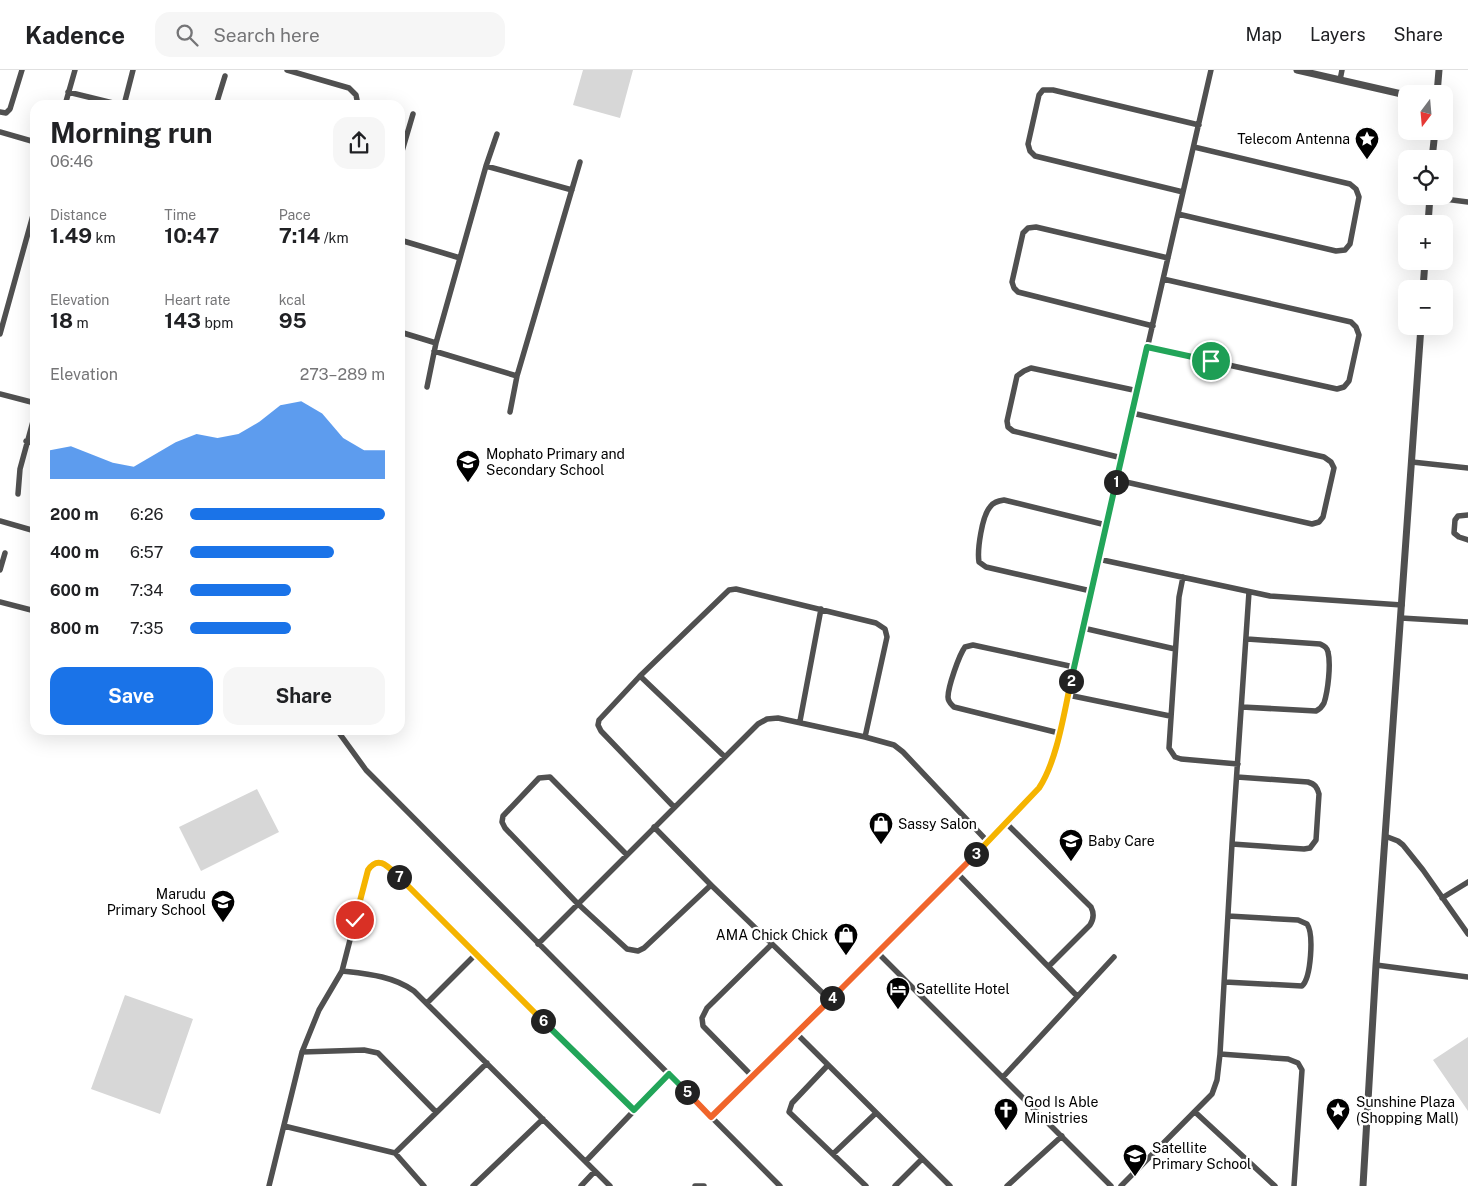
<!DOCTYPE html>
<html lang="en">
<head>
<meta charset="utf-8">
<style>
  :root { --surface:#fff; --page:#f6f6f6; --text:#202124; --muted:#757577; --line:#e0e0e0; --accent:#1a73e8 }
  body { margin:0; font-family:"Public Sans",sans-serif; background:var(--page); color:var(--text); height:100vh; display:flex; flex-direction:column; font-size:19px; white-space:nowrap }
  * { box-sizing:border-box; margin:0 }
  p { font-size:16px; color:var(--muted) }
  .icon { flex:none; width:28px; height:28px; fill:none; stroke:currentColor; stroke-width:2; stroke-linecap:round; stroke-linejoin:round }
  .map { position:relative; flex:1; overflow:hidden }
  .panel { position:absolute; left:30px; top:30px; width:375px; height:635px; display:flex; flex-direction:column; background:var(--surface); border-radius:15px; box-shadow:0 5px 20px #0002 }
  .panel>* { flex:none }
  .needle { width:32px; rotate:196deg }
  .fabs { position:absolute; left:1398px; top:15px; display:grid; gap:10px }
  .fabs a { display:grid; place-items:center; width:55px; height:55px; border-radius:10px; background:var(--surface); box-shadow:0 5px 20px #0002; font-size:25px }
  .pin { position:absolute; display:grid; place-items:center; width:42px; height:42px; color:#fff; margin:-21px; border:2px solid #fff; border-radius:50%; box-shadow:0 1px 5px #0007 }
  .km { position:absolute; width:25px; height:25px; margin:-12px; border-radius:50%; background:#222; color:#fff; font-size:14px; line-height:25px; text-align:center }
  .round { display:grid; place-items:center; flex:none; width:52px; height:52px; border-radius:15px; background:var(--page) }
  .head { display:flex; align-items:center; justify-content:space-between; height:85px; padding:0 20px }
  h1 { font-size:28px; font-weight:700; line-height:38px }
  .figures { display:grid; grid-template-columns:repeat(3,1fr); gap:8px; height:85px; padding:5px 20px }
  .figures div { display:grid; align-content:center }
  .figures b { font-size:21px; font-weight:700 }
  .figures small { font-size:14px; font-weight:400 }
  .figures p { font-size:14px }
  .chart { height:140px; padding:10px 20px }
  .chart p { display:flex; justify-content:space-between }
  .chart svg { width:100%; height:90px; margin-top:5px; fill:var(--accent); opacity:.7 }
  .primary-button { display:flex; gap:10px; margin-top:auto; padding:10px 20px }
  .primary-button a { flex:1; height:58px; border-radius:15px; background:var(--accent); color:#fff; font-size:20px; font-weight:700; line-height:58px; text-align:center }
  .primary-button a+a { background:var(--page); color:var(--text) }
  ul { padding:0 20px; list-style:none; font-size:16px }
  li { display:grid; grid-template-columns:80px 60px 1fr; align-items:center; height:38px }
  li i { height:12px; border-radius:6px; background:var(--accent) }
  header { display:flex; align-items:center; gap:30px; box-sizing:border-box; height:70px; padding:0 25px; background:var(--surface); border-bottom:1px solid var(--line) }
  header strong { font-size:24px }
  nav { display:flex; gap:28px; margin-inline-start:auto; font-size:18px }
  .search { width:350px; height:45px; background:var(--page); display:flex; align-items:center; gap:12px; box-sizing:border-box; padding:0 18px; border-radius:15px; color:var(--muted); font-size:19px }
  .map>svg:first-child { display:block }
</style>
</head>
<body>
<header>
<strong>Kadence</strong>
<div class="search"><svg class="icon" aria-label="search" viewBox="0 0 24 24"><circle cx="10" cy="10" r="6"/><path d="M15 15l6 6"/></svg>Search here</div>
<nav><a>Map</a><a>Layers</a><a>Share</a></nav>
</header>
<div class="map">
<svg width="1468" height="1116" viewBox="0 0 1468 1116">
  <rect width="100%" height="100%" fill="#fff"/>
  <!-- green -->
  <path fill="#d7d7d7" d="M583 0H633L620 48 573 35Z
    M257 719 279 762 201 801 179 757Z
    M125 925 193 949 160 1044 91 1019Z
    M1468 967V1041L1433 990Z"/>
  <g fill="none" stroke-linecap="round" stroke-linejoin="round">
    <!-- minor -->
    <path stroke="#505050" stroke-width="5.5" d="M287 0 349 18 356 25 358 35
      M1340 10 1342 0
      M68 22 121 35
      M65 35 75 0
      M124 35 133 0
      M216 35 225 6
      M0 42 6 43 10 39 22 0
      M0 62 35 72
      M400 88 413 44
      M486 96 572 120
      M1183 122 1035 86 1030 81 1028 74 1039 25 1043 20H1053L1199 55
      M1429 127 1468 132
      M1178 144 1336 181 1345 180 1350 174 1359 127 1356 119 1350 114 1194 77
      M400 170 460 188
      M1153 256 1018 222 1014 218 1012 212 1023 163 1028 158 1036 157 1168 188
      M400 262 436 273
      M0 264 35 138
      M1147 277 1337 319 1344 317 1349 311 1359 265 1356 257 1351 252 1163 209
      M434 281 517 306
      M427 317 436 273 486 96 497 64
      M0 324 35 333
      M510 342 517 306 580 92
      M26 371 35 374
      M1122 388 1013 361 1008 357 1007 351 1017 306 1024 301 1031 298 1138 321
      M1412 392 1468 398
      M1117 410 1312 454 1319 452 1323 447 1334 398 1331 392 1324 387 1132 343
      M18 424 20 399 35 344
      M1468 445 1458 446 1455 450 1454 463 1459 467 1468 470
      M0 451 35 461
      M1098 489 1270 526 1402 535
      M0 500 5 483
      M1183 507 1179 527 1169 678 1175 687 1181 689 1238 694
      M1091 521 986 497 979 492C977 480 982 446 990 437 993 432 998 431 1004 430L1106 455
      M0 532 35 541
      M1401 548 1468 552
      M1083 558 1175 579
      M640 606 725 687
      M1068 625 1170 646
      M1242 637 1316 641C1320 639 1322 637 1324 633 1328 621 1331 594 1328 582 1327 577 1324 576 1320 574L1247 569
      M800 651 821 539
      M337 660 366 700 780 1116
      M1059 663 954 637C951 634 948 632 948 627 948 617 959 585 965 577L973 575 1074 597
      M674 737 601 661 598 655 599 650 640 606 729 520 736 519 876 553 885 559 887 567 865 667
      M1006 753 1091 837C1094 843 1094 849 1090 855L1049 896
      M654 757 711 815 830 930
      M1385 766 1398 771 1403 775 1423 800 1468 864
      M1232 774 1304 779 1310 778 1316 770 1319 724C1317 717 1315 714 1308 712L1237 707
      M626 784 550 707 539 708 503 746 502 752 505 758 577 833 627 879 638 881 644 878 711 815
      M957 803 1077 926
      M1442 828 1468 812
      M538 874 758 654 767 649 778 648 865 667 894 675 903 682 988 772
      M878 883 1111 1116
      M1376 895 1468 907
      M342 901 368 800 374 793 383 794 388 797 634 1040
      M1225 912 1302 916C1311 908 1314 864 1307 854L1298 850 1228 846
      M427 933 475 885
      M796 963 950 1116
      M302 982 364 980 378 983 436 1042
      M1220 984 1288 989 1298 993 1302 1000 1294 1116
      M828 995 792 1033 789 1042 866 1116
      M752 1006 703 956 702 948 707 938 772 874
      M1003 1007 1114 887
      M1195 1042 1275 1116
      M711 1047C821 938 932 830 1039 718L1049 701 1059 663 1211 0
      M284 1056 395 1083 424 1116
      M395 1083 487 993
      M833 1084 876 1043
      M586 1091 669 1004
      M269 1116 302 982 319 940 342 901C368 904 393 906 414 921L610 1116
      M473 1116 543 1049
      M581 1116 595 1101
      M695 1116H704
      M895 1116 922 1089
      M1007 1116 1062 1066
      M1121 1116 1212 1024 1217 1010 1220 984 1232 774 1249 522"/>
    <!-- tertiary -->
    <path stroke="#505050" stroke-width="7" d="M1297 0 1406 25
      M1437 24 1439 0
      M1432 89 1435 61
      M1428 154 1430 126
      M1423 219 1425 191
      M1363 1116 1376 895 1421 256"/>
  </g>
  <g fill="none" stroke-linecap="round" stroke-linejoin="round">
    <defs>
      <path id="split-1" d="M1116 412 1147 277 1211 291"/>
      <path id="split-2" d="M1071 611 1116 412"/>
      <path id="split-3" d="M976 784 1039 718C1057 691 1064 643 1071 611"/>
      <path id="split-4" d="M832 928 976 784"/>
      <path id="split-5" d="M687 1022 711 1047 832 928"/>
      <path id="split-6" d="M543 951 634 1040 669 1004 687 1022"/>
      <path id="split-7" d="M399 807 543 951"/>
      <path id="split-8" d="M355 850 368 800C379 784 389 798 399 807"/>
    </defs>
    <!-- split-1 casing -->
    <use href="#split-1" stroke="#fff" stroke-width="10"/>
    <!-- split-2 casing -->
    <use href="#split-2" stroke="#fff" stroke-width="10"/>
    <!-- split-3 casing -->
    <use href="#split-3" stroke="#fff" stroke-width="10"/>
    <!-- split-4 casing -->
    <use href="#split-4" stroke="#fff" stroke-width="10"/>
    <!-- split-5 casing -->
    <use href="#split-5" stroke="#fff" stroke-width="10"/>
    <!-- split-6 casing -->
    <use href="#split-6" stroke="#fff" stroke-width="10"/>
    <!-- split-7 casing -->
    <use href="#split-7" stroke="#fff" stroke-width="10"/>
    <!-- split-8 casing -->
    <use href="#split-8" stroke="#fff" stroke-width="10"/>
    <!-- split-1 -->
    <use href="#split-1" stroke="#22a559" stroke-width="6"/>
    <!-- split-2 -->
    <use href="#split-2" stroke="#22a559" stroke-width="6"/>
    <!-- split-3 -->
    <use href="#split-3" stroke="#f5b400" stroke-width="6"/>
    <!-- split-4 -->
    <use href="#split-4" stroke="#f0652b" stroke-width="6"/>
    <!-- split-5 -->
    <use href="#split-5" stroke="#f0652b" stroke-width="6"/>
    <!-- split-6 -->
    <use href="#split-6" stroke="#22a559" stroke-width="6"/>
    <!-- split-7 -->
    <use href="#split-7" stroke="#f5b400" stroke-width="6"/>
    <!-- split-8 -->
    <use href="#split-8" stroke="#f5b400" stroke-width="6"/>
  </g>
  <!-- icons -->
  <defs>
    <symbol id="sight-pin" viewBox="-11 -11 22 30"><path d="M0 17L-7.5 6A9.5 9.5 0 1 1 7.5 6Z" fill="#000" stroke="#fff"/><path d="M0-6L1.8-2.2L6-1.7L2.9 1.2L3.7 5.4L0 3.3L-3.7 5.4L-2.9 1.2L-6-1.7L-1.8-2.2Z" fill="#fff"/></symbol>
    <symbol id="school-pin" viewBox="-11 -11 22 30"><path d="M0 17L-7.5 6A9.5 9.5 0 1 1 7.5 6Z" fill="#000" stroke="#fff"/><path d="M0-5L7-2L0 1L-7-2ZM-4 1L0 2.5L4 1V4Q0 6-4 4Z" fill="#fff"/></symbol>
    <symbol id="shop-pin" viewBox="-11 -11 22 30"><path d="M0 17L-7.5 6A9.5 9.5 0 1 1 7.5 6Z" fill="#000" stroke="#fff"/><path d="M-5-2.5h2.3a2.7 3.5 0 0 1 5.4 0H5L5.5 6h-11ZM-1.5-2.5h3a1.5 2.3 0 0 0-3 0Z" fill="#fff"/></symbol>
    <symbol id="hotel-pin" viewBox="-11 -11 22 30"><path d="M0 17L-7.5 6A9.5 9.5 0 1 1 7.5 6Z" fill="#000" stroke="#fff"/><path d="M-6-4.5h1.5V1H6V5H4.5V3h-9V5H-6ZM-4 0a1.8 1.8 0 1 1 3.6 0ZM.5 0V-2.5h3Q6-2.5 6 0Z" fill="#fff"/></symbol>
    <symbol id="church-pin" viewBox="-11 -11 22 30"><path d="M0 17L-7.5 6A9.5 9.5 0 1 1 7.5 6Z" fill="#000" stroke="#fff"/><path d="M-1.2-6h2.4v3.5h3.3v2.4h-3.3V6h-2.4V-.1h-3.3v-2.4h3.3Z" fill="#fff"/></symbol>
  </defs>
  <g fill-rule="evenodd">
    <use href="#sight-pin" x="1353" y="55" width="28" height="38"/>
    <use href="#school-pin" x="454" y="378" width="28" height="38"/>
    <use href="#shop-pin" x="867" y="740" width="28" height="38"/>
    <use href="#school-pin" x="1057" y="757" width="28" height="38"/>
    <use href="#school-pin" x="209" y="818" width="28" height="38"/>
    <use href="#shop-pin" x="832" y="851" width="28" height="38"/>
    <use href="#hotel-pin" x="884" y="905" width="28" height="38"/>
    <use href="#church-pin" x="992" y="1026" width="28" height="38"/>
    <use href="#sight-pin" x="1324" y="1026" width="28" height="38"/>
    <use href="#school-pin" x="1121" y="1072" width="28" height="38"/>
  </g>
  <g text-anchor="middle" stroke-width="4.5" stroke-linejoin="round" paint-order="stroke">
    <!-- poi labels -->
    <g font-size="14" fill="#000" stroke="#fff" text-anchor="start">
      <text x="1350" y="74" text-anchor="end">Telecom Antenna</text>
      <text x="486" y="389">Mophato Primary and<tspan x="486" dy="16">Secondary School</tspan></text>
      <text x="898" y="759">Sassy Salon</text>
      <text x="1088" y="776">Baby Care</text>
      <text x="206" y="829" text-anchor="end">Marudu<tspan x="206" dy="16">Primary School</tspan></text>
      <text x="828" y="870" text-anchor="end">AMA Chick Chick</text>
      <text x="916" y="924">Satellite Hotel</text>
      <text x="1024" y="1037">God Is Able<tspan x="1024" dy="16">Ministries</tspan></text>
      <text x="1356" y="1037">Sunshine Plaza<tspan x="1356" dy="16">(Shopping Mall)</tspan></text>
      <text x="1152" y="1083">Satellite<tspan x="1152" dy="16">Primary School</tspan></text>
    </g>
  </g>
</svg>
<div class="fabs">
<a><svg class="needle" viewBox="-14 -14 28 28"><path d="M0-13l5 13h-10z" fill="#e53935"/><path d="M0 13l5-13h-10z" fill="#757577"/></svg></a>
<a><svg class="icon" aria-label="locate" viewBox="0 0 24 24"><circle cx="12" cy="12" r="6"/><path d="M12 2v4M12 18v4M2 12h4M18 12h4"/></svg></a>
<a>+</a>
<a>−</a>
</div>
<div class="pin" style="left:1211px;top:291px;background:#1e9e55"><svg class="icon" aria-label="arrive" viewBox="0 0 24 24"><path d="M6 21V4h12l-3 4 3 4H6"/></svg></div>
<div class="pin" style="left:355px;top:850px;background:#d93025"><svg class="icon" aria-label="check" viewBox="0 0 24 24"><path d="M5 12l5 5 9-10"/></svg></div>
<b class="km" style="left:1116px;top:412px">1</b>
<b class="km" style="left:1071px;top:611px">2</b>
<b class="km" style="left:976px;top:784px">3</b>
<b class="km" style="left:832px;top:928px">4</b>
<b class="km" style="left:687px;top:1022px">5</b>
<b class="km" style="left:543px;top:951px">6</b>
<b class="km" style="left:399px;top:807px">7</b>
<section class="panel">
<div class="head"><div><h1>Morning run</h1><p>06:46</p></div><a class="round"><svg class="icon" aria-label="share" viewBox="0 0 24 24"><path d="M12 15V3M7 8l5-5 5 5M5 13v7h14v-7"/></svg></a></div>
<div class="figures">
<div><p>Distance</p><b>1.49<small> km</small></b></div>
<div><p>Time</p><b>10:47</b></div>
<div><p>Pace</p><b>7:14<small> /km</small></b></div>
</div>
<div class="figures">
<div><p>Elevation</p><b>18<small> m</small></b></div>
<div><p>Heart rate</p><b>143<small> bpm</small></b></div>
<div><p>kcal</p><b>95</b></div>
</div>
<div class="chart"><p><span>Elevation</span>273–289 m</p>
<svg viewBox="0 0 160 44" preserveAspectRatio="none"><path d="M0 44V30L10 28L20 32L30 36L40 38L50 32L60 26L70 22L80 24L90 22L100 16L110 8L120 6L130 12L140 24L150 30L160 30V44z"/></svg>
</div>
<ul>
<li><b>200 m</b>6:26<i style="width:100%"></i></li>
<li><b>400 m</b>6:57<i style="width:74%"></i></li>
<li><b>600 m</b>7:34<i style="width:52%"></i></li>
<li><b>800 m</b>7:35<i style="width:52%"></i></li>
</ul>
<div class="primary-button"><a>Save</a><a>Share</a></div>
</section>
</div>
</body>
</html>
